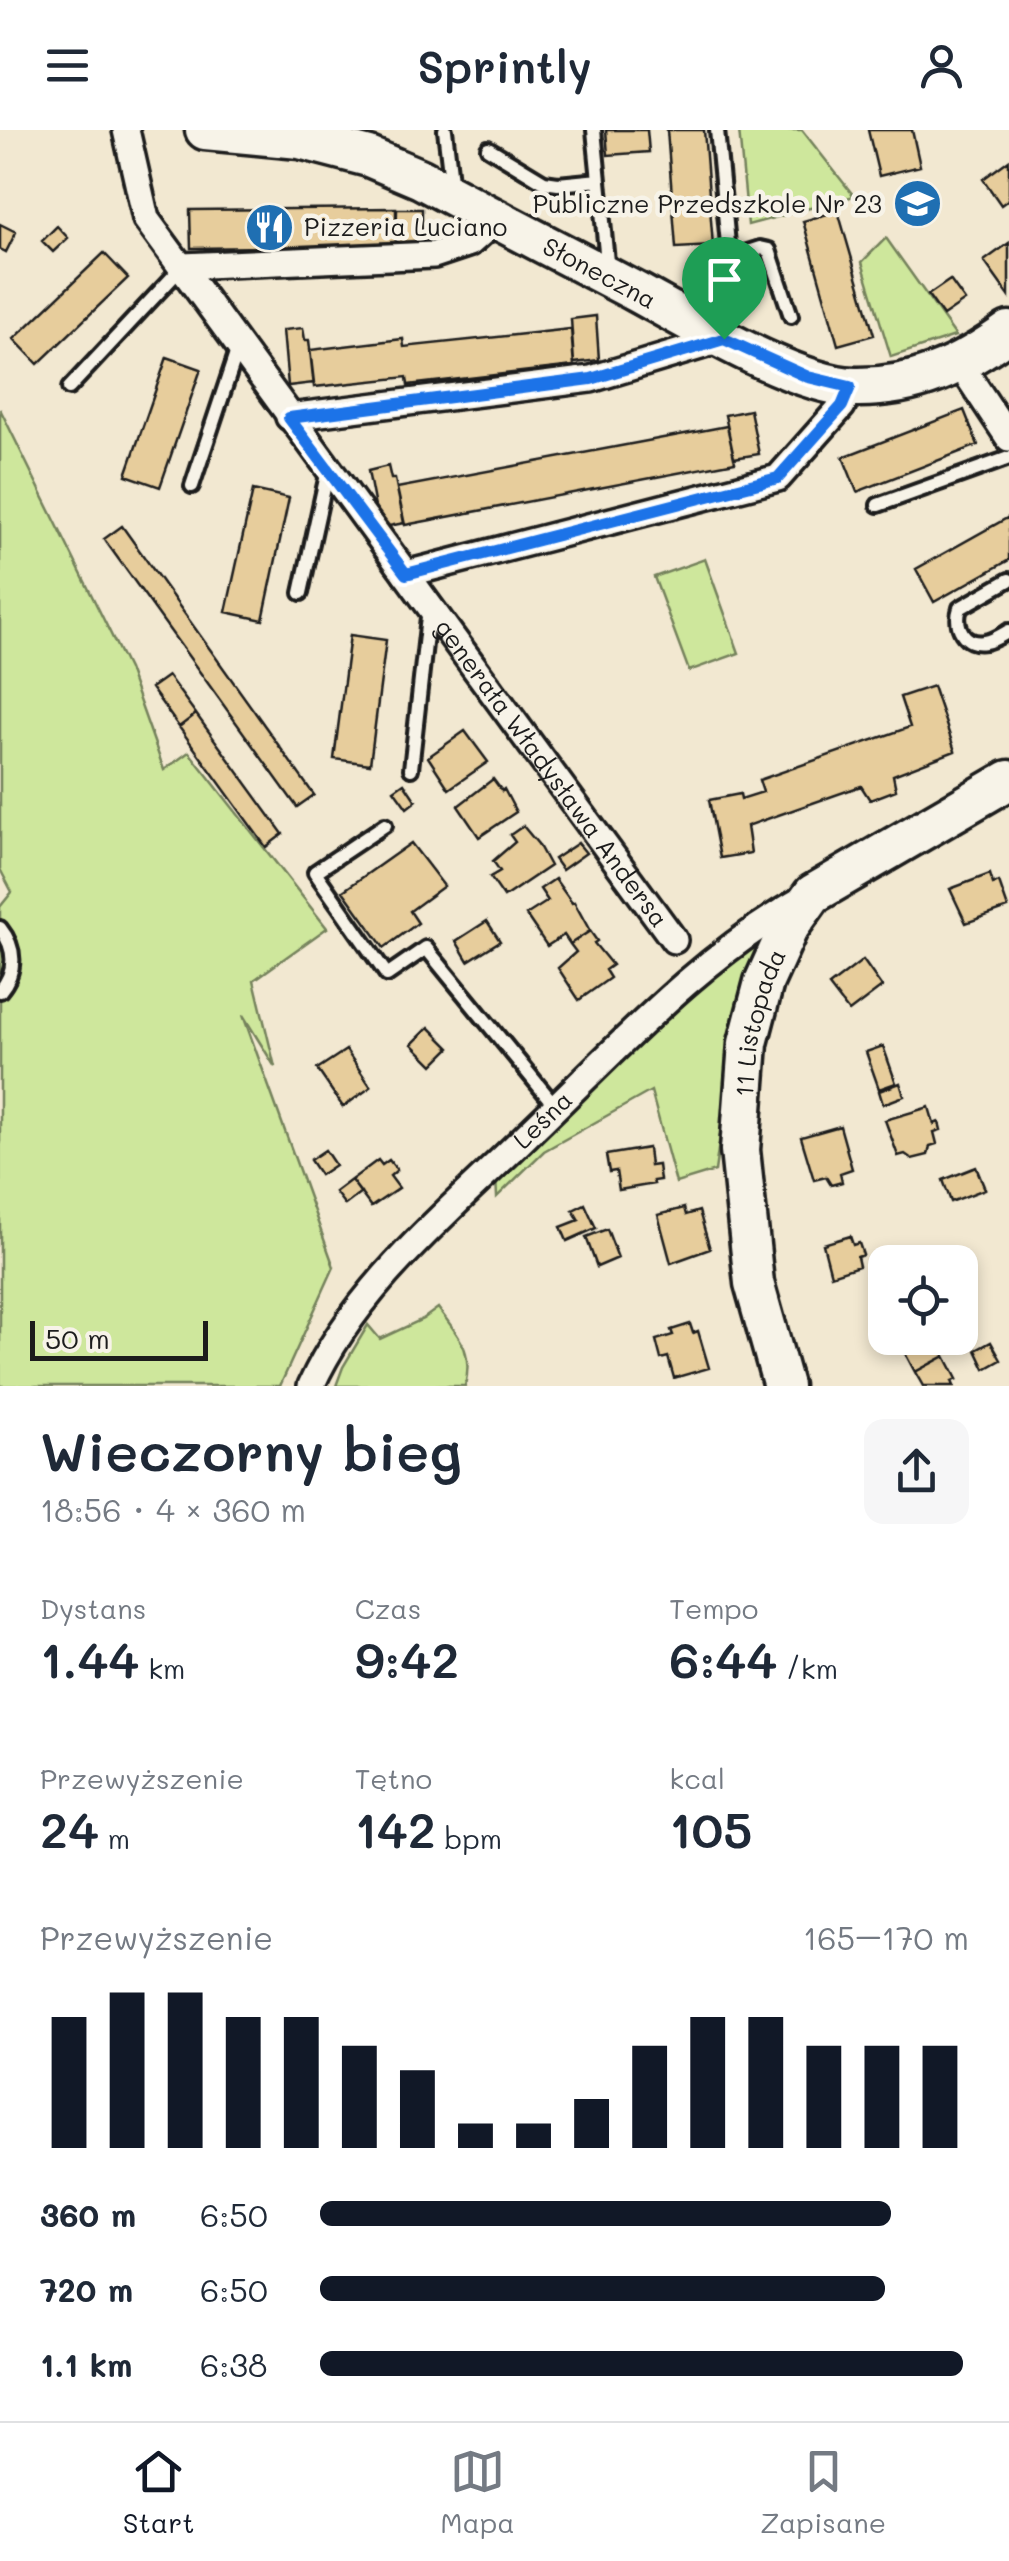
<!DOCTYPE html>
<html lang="pl">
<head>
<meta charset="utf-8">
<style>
  :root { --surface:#fff; --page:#f6f6f7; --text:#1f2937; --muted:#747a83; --line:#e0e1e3; --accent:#111827 }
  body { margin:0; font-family:Mali,sans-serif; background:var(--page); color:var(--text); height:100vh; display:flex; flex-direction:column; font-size:38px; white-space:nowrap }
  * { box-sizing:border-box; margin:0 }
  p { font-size:32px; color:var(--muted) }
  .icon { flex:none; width:55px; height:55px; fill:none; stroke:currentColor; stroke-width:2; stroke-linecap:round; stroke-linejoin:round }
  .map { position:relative; height:1256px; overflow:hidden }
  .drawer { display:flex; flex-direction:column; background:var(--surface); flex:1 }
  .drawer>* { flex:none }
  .fabs { position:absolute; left:868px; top:1115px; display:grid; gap:20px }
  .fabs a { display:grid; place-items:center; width:110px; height:110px; border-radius:20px; background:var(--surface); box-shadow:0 5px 15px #0003; font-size:50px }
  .scale { position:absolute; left:30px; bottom:25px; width:178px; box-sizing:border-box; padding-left:10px; border:5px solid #1c1c1c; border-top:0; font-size:28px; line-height:35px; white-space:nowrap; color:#1c1c1c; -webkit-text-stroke:8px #f7f3e8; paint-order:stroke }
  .pin { position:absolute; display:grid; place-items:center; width:85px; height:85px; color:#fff; margin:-102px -42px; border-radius:50% 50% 50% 0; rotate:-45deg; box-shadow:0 0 10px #0007 }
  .pin .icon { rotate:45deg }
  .round { display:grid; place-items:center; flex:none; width:105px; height:105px; border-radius:20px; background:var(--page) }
  .headline { display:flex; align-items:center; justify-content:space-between; height:170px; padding:0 40px }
  h1 { font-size:55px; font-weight:600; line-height:75px }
  .stats { display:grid; grid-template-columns:repeat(3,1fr); gap:15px; height:170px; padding:10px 40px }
  .stats div { display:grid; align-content:center }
  .stats b { font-size:50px; font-weight:600 }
  .stats small { font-size:28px; font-weight:400 }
  .stats p { font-size:28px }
  .chart { height:280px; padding:20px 40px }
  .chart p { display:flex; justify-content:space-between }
  .chart svg { width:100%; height:180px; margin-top:10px; stroke:var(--accent); stroke-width:6 }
  ul { padding:0 40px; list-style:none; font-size:32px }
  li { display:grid; grid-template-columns:160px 120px 1fr; align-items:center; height:75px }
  li i { height:25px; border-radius:12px; background:var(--accent) }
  header { display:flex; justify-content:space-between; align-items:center; height:130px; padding:0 40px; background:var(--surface); font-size:45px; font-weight:600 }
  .tab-bar { display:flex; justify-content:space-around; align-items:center; height:140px; border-top:2px solid var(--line); background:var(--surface); font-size:28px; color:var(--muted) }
  .tab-bar a { display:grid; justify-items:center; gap:5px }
  .tab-bar .on { color:var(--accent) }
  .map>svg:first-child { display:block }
</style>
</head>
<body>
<header><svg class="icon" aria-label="menu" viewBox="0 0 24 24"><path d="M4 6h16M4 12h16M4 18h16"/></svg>Sprintly<svg class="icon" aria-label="person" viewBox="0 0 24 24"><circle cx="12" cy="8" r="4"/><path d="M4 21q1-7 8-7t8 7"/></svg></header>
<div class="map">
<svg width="1009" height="1256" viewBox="0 0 1009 1256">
  <rect width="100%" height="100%" fill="#f2e8d1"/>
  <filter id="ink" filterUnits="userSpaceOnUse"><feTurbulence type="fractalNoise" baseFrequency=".01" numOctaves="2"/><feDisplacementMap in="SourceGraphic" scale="20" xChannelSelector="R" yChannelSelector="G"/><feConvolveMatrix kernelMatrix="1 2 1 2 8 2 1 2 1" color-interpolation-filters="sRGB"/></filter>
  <g filter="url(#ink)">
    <!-- green -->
    <path fill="#cee79c" stroke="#75825c" stroke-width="2.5" d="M739 0H802L854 66 748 95Z
      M886 108 955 205V206L891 227 862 132Z
      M0 279 128 539 164 640 189 622 327 798 254 850 275 937 243 885 334 1137 280 1256H0V777L12 762 0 739Z
      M705 429 739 523 689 541 654 447Z
      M761 813 732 921 715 1041 676 1053 651 961 544 1021 497 1067 496 1047 728 828Z
      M438 1178C458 1206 474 1219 465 1256H336L343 1237 368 1195 380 1209 423 1189Z"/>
    <!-- building -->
    <path fill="#e7cd9c" stroke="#1c1c1c" stroke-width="2.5" d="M606 0H647L649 22 608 25Z
      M667 0H704L713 116 676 118Z
      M868 0H912L920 36 879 46Z
      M1009 30V69L1001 75 983 49Z
      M396 78V115L191 118 190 80Z
      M397 79H422V115H396Z
      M838 81 874 205 838 215 803 91Z
      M0 94 16 102 6 122 0 119Z
      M57 96 68 108 53 122 42 111Z
      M1009 113V166L984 131Z
      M104 123 128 148 38 234 14 209Z
      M950 150 965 171 943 186 928 165Z
      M596 186 599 230 574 233 571 189Z
      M303 198 305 210H309L314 253 288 256 283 200Z
      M571 199 574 236 408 255 407 247 314 257 310 220 403 209 404 217Z
      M167 227 201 239 160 357 126 345Z
      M750 280 759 324 734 328 725 285Z
      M964 280 978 315 857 362 843 327Z
      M727 296 735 332 405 395 397 358Z
      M388 336 391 349H395L404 393 379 398 368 341Z
      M253 360 289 368 263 490 226 482Z
      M1009 387V430L934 472 916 439Z
      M122 396 314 665 297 677 104 409Z
      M350 505 386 510 370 634 334 629Z
      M168 546 196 584 179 597 151 558Z
      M933 556 955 621 893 645 896 660 870 670 861 656 747 696 751 723 720 728 709 670 740 664 741 669 763 662 759 650 910 597 900 567Z
      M196 584 283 704 266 717 179 597Z
      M465 601 488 632 449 659 428 627Z
      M493 649 502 661 504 659 516 682 479 707 458 676Z
      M404 653 416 671 407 678 394 660Z
      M523 696 538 714 550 736 504 767 490 747 500 741 493 731 515 712 510 705Z
      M411 713 444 756 410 781 418 793 384 818 343 761Z
      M578 713 586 723 562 740 554 729Z
      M990 744 993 754 999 752 1008 778 966 793 950 759Z
      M555 749 572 773 574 772 590 801 570 814 564 805 547 816 526 785 548 771 540 759Z
      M487 791 500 811 468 831 456 811Z
      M590 801 597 811 594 813 612 835 605 840 610 848 579 870 558 838 576 822 570 814Z
      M863 830 882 857 849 882 829 856Z
      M429 897 450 918 433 935 412 914Z
      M883 916 896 953 879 959 866 922Z
      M346 920 371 957 343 977 317 939Z
      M900 953 904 966 883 974 879 961Z
      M929 977 934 994 939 992 941 1000 934 1002 937 1014 930 1016 928 1025 912 1029 905 1024 898 1026 885 990Z
      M840 996 852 1039 840 1043 842 1052 831 1055 826 1047 814 1050 801 1007Z
      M648 1018 650 1036 658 1035 660 1050 653 1051 654 1054 619 1060 616 1041 609 1042 606 1025Z
      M325 1020 335 1035 320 1045 310 1030Z
      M378 1030 382 1035 389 1030 397 1040 390 1046 399 1058 371 1077 351 1050Z
      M976 1037 985 1059 951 1072 943 1050Z
      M351 1050 361 1063 345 1075 335 1062Z
      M585 1074 596 1098 567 1111 561 1097 579 1090 573 1080Z
      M684 1078 686 1085 699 1081 710 1119 671 1133 658 1085Z
      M607 1099 618 1128 597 1137 586 1107Z
      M850 1106 853 1115 859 1113 863 1125 857 1127 859 1136 831 1145 823 1114Z
      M690 1194 693 1203 698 1201 709 1238 674 1248 668 1227 661 1229 656 1210 673 1205 671 1200Z
      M902 1208H935L945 1226 915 1242 898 1210Z
      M991 1212 1001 1230 985 1239 976 1220Z
      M945 1226 957 1249 952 1251 954 1256H923L915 1242Z"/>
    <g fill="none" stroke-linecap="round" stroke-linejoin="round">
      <defs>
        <path id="lane" d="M445 0 452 59
          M594 0 608 142
          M717 0 733 166 725 207
          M488 18 544 52 558 54 599 50
          M729 128 760 118 769 120 791 186
          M69 258 183 136
          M192 356 238 218
          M878 375 1009 328
          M1009 450 960 478C954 496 964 516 985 512 993 511 1002 505 1009 501
          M301 463 328 340
          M411 639 429 478
          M385 695 315 742 387 845 426 818 556 977
          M0 798C16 818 17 841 0 861"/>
        <g id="street">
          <path id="s1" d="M126 0 146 89 674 810"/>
          <path d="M183 136 434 125 470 113 496 90"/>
          <path d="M960 234 1009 308"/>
          <path d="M289 287 591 249 724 209"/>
          <path d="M406 444 778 348 842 276 850 257"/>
          <path id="s2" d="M311 1256C356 1156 451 1080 528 1004 616 920 698 828 805 768"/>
        </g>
        <g id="secondary">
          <path id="s3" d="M205 0 300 9 369 27 421 49C493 88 566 125 638 163 691 192 797 256 855 257 916 258 961 236 1009 201"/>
          <path id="s4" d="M783 1256 754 1153 740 1020 748 913 764 852 788 799 813 764 1009 650"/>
        </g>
      </defs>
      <!-- lane casing -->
      <use href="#lane" stroke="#1c1c1c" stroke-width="20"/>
      <!-- street casing -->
      <use href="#street" stroke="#1c1c1c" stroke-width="32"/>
      <!-- secondary casing -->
      <use href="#secondary" stroke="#1c1c1c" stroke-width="45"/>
      <!-- lane -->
      <use href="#lane" stroke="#f7f3e8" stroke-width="12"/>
      <!-- street -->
      <use href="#street" stroke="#f7f3e8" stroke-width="25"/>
      <!-- secondary -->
      <use href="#secondary" stroke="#f7f3e8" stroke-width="38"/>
    </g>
  </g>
  <g fill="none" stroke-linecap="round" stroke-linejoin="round" filter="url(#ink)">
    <defs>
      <path id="route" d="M724 209 808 247 850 257 842 276 778 348 406 444 289 288 591 249Z"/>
    </defs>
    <!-- route casing -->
    <use href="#route" stroke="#fff" stroke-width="20"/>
    <!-- route -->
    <use href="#route" stroke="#1a73e8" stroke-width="12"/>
  </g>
  <!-- icons -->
  <defs>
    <symbol id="school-disc" viewBox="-11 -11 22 22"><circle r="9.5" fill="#1f6fb2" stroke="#f7f3e8"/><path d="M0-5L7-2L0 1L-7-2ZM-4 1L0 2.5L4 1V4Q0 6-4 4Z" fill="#fff"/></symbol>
    <symbol id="restaurant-disc" viewBox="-11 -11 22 22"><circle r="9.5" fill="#1f6fb2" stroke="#f7f3e8"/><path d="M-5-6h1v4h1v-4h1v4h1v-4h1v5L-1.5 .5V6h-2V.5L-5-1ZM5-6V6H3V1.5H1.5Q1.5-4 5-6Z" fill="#fff"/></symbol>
  </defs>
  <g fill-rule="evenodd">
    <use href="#school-disc" x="890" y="46" width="55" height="55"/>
    <use href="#restaurant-disc" x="242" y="70" width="55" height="55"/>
  </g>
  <g text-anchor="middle" stroke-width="9" stroke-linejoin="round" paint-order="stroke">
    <!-- poi labels -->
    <g font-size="25" fill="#1c1c1c" stroke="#f7f3e8" text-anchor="end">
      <text x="882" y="83">Publiczne Przedszkole Nr 23</text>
      <text x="304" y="106" text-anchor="start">Pizzeria Luciano</text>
    </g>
    <!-- street labels -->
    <g font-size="25" fill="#1c1c1c" stroke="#f7f3e8">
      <text dy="9" stroke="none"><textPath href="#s3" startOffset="425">Słoneczna</textPath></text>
      <text dy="9" stroke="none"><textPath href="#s1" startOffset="778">generała Władysława Andersa</textPath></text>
      <text dy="9" stroke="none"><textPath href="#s4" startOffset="370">11 Listopada</textPath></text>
      <text dy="9" stroke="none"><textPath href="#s2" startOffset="355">Leśna</textPath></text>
    </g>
  </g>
</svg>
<div class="fabs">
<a><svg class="icon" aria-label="locate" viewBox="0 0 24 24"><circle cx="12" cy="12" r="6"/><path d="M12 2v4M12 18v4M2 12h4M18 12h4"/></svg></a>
</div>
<div class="scale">50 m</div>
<div class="pin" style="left:724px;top:209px;background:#1e9e55"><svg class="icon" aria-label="arrive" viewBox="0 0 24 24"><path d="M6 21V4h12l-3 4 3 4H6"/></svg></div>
</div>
<section class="drawer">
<div class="headline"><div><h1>Wieczorny bieg</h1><p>18:56 · 4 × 360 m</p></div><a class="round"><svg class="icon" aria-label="share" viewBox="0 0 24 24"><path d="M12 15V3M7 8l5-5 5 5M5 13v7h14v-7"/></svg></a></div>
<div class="stats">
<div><p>Dystans</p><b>1.44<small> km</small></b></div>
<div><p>Czas</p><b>9:42</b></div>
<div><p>Tempo</p><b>6:44<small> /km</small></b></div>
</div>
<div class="stats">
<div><p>Przewyższenie</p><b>24<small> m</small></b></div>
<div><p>Tętno</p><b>142<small> bpm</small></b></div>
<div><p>kcal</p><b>105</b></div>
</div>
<div class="chart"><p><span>Przewyższenie</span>165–170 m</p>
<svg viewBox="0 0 160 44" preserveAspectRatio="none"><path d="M5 44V12M15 44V6M25 44V6M35 44V12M45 44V12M55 44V19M65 44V25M75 44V38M85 44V38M95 44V32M105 44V19M115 44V12M125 44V12M135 44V19M145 44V19M155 44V19"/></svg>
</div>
<ul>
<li><b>360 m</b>6:50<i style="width:88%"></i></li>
<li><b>720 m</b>6:50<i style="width:87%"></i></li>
<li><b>1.1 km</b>6:38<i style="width:99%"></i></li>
</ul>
</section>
<nav class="tab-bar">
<a class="on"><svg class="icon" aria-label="home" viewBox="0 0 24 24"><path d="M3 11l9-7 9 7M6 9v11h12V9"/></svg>Start</a>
<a><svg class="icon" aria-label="map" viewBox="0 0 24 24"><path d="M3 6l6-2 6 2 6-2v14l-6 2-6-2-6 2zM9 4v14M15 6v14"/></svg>Mapa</a>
<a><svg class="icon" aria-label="saved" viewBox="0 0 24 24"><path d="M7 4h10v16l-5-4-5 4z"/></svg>Zapisane</a>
</nav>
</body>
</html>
